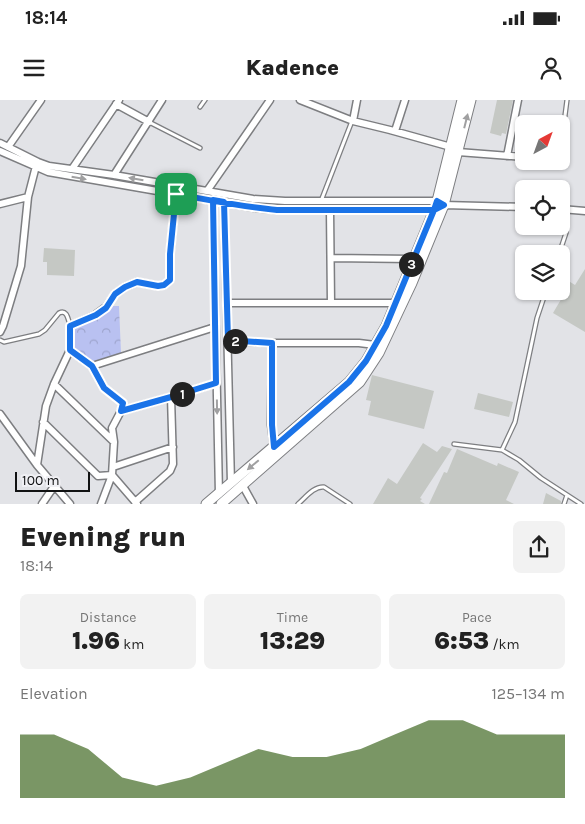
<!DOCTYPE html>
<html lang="en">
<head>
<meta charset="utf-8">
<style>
  :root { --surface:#fff; --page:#f2f2f2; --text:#222; --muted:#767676; --accent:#436a25 }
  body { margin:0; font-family:Karla,sans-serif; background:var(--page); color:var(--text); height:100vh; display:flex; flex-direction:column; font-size:19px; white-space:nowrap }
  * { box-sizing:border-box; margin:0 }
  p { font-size:16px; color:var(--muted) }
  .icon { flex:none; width:28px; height:28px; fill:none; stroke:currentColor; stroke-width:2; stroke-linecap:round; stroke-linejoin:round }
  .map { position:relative; height:404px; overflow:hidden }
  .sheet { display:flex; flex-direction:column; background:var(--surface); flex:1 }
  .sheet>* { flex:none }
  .needle { width:32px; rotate:41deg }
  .tools { position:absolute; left:515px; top:15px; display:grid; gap:10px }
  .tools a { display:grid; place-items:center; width:55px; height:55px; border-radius:8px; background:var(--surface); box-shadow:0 1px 4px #0004; font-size:25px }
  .scale { position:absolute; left:15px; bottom:12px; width:75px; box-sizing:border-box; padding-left:5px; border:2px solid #111213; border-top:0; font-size:14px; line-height:18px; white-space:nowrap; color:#111213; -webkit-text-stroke:4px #f0f0f4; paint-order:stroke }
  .pin { position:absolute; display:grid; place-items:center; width:42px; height:42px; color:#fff; margin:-21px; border-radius:10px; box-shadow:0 2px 8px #0006 }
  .km { position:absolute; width:25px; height:25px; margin:-12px; border-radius:50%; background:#222; color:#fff; font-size:14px; line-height:25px; text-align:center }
  .round { display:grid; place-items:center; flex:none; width:52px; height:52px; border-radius:8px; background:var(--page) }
  .head { display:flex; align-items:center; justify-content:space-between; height:85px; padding:0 20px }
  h1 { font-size:28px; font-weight:800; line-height:38px }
  .metrics { display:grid; grid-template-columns:repeat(3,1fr); gap:8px; height:85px; padding:5px 20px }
  .metrics div { display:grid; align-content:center; border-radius:8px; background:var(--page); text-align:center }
  .metrics b { font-size:25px; font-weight:800 }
  .metrics small { font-size:14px; font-weight:400 }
  .metrics p { font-size:14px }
  .chart { height:140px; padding:10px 20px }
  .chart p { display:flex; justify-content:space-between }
  .chart svg { width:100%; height:90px; margin-top:5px; fill:var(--accent); opacity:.7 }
  .status { display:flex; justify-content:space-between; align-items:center; height:35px; padding:0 25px; background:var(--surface); direction:ltr }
  .status svg { height:14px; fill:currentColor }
  header { display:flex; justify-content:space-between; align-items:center; height:65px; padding:0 20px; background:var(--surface); font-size:22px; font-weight:800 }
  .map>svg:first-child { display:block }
</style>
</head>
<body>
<div class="status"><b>18:14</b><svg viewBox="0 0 49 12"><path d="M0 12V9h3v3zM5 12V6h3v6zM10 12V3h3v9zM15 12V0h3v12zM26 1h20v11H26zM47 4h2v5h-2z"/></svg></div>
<header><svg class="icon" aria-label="menu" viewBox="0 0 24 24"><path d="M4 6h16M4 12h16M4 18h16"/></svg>Kadence<svg class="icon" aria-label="person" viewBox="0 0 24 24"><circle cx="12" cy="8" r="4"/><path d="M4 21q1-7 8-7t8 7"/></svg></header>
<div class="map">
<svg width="585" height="404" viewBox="0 0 585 404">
  <defs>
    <pattern id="forest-crowns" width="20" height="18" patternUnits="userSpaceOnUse" patternTransform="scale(1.25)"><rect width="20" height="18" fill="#b9c1f1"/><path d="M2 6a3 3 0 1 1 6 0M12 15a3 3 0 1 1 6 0" fill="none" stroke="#9ea5ce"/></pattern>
  </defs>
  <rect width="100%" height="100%" fill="#e2e3e7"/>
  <!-- forest -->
  <path fill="url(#forest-crowns)" d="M110 206H119L121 253 91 263 72 249 75 228 99 216Z"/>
  <!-- building -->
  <path fill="#c5c8c4" d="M497 0H513L506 34 502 33 501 36 490 33Z
    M44 148 75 150 74 176 47 175V162H43Z
    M585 169V232L553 213 563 196 559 194 561 191V189L567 180 575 185Z
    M372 275 434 291 424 329 368 315 371 301 366 300Z
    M478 293 513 302 509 317 474 309Z
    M423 343 437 352 442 346 452 349 420 398 422 399 420 401 425 404H373L388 378 397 384Z
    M457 349 497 366 498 363 519 372 506 400 514 404H429L444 372 447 373Z
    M546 393 561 401V404H543Z"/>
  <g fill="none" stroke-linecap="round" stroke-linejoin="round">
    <defs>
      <path id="lane" d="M200 7 205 0
        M149 22 200 48
        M563 31 567 0
        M321 101 352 21
        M559 154 566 133 565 110
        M546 191 537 218 515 322 502 350 519 360 541 378 581 404
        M0 240 4 242 39 234 45 230 59 213C67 209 68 219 70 225
        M454 344 502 350
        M298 404C305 398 314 386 324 387L350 404
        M564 404 567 395"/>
      <path id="street" d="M300 0 353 21 390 30 451 47
        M116 4 149 22
        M353 21 357 0
        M395 31 405 0
        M0 43 38 62 49 66 114 75 253 99 285 101H437L439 102
        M8 47 41 0
        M0 51 48 72 255 108 277 110H434L444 105 524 107
        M458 52 524 57
        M507 56 518 0
        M72 69 119 0
        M114 75 162 0
        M207 91 270 0
        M213 101 219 394
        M224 103 231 383
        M0 104 28 97 36 66
        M561 109 585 111
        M330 110 331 203
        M331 158 413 159
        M227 203H395
        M0 232 3 226 21 166 28 97
        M228 241 272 243H359L375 245
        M272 243 271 325 274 347
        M70 250 92 266 104 288 123 303 121 311 112 328 114 342
        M92 266 215 227
        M121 311 171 297 216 283
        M0 314 37 365 70 404
        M43 322 98 376 112 375 114 342 54 284
        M37 365 46 306 54 284 70 250V226L95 215 106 207 115 194 125 187 137 182 158 186 164 185 170 180V154L176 94
        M113 367 173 347
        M243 386 253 404
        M135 402 170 371 173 364 171 297
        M42 404 55 385
        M101 404 112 375 137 404"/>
      <path id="secondary" d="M206 404 349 282 366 261 386 226 434 110 437 101 462 0
        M221 404 360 282 379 253 412 183 444 105 471 0"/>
    </defs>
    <!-- lane casing -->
    <use href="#lane" stroke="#7d7e81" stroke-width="5.5"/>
    <!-- street casing -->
    <use href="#street" stroke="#7d7e81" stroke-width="9"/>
    <!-- secondary casing -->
    <use href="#secondary" stroke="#7d7e81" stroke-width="11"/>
    <!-- lane -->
    <use href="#lane" stroke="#fff" stroke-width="3"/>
    <!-- street -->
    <use href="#street" stroke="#fff" stroke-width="6"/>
    <!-- secondary -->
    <use href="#secondary" stroke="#fff" stroke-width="9"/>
  </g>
  <!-- one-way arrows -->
  <defs><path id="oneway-solid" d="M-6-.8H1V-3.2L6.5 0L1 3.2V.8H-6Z" transform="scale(1.25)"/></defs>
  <g fill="#a0a0a1">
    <use href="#oneway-solid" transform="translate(466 21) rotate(-76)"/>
    <use href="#oneway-solid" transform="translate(79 78) rotate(10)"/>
    <use href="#oneway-solid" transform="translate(136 79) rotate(-170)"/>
    <use href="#oneway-solid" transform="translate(217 307) rotate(89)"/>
    <use href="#oneway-solid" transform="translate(253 365) rotate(140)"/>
  </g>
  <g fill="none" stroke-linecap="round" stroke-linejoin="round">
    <defs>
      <path id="route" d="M176 94 170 154V180L164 185 158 186 137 182 125 187 115 194 106 208 96 215 70 226V250L92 266 104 288 123 303 121 311 171 297 216 283 213 100 224 102 228 240 272 243V325L274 347 349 282 366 261 386 226 434 110 444 105 437 101 434 110H277C243 107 209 100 176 94"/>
    </defs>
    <!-- route casing -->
    <use href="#route" stroke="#fff" stroke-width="10"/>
    <!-- route -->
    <use href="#route" stroke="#1a73e8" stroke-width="6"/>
  </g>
</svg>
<div class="tools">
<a><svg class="needle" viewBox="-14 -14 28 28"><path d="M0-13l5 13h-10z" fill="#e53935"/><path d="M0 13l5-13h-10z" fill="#767676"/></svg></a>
<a><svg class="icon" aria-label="locate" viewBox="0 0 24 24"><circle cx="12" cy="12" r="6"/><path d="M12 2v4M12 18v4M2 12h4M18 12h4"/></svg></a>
<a><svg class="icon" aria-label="layers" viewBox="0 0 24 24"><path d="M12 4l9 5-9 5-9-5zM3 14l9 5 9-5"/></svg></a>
</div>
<div class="scale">100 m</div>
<div class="pin" style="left:176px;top:94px;background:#1e9e55"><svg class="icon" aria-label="arrive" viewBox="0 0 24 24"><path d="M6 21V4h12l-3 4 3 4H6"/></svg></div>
<b class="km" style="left:182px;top:294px">1</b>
<b class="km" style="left:235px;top:241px">2</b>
<b class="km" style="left:411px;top:164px">3</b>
</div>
<section class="sheet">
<div class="head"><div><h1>Evening run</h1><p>18:14</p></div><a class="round"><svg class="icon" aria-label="share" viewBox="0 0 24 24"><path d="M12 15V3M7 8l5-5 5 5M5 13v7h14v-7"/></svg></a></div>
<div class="metrics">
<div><p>Distance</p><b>1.96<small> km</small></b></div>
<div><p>Time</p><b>13:29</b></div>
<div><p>Pace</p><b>6:53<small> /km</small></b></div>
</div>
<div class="chart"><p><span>Elevation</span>125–134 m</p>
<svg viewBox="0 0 160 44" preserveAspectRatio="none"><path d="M0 44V13L10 13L20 20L30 34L40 38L50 34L60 27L70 20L80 24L90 24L100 20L110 13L120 6L130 6L140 13L150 13L160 13V44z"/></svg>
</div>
</section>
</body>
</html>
